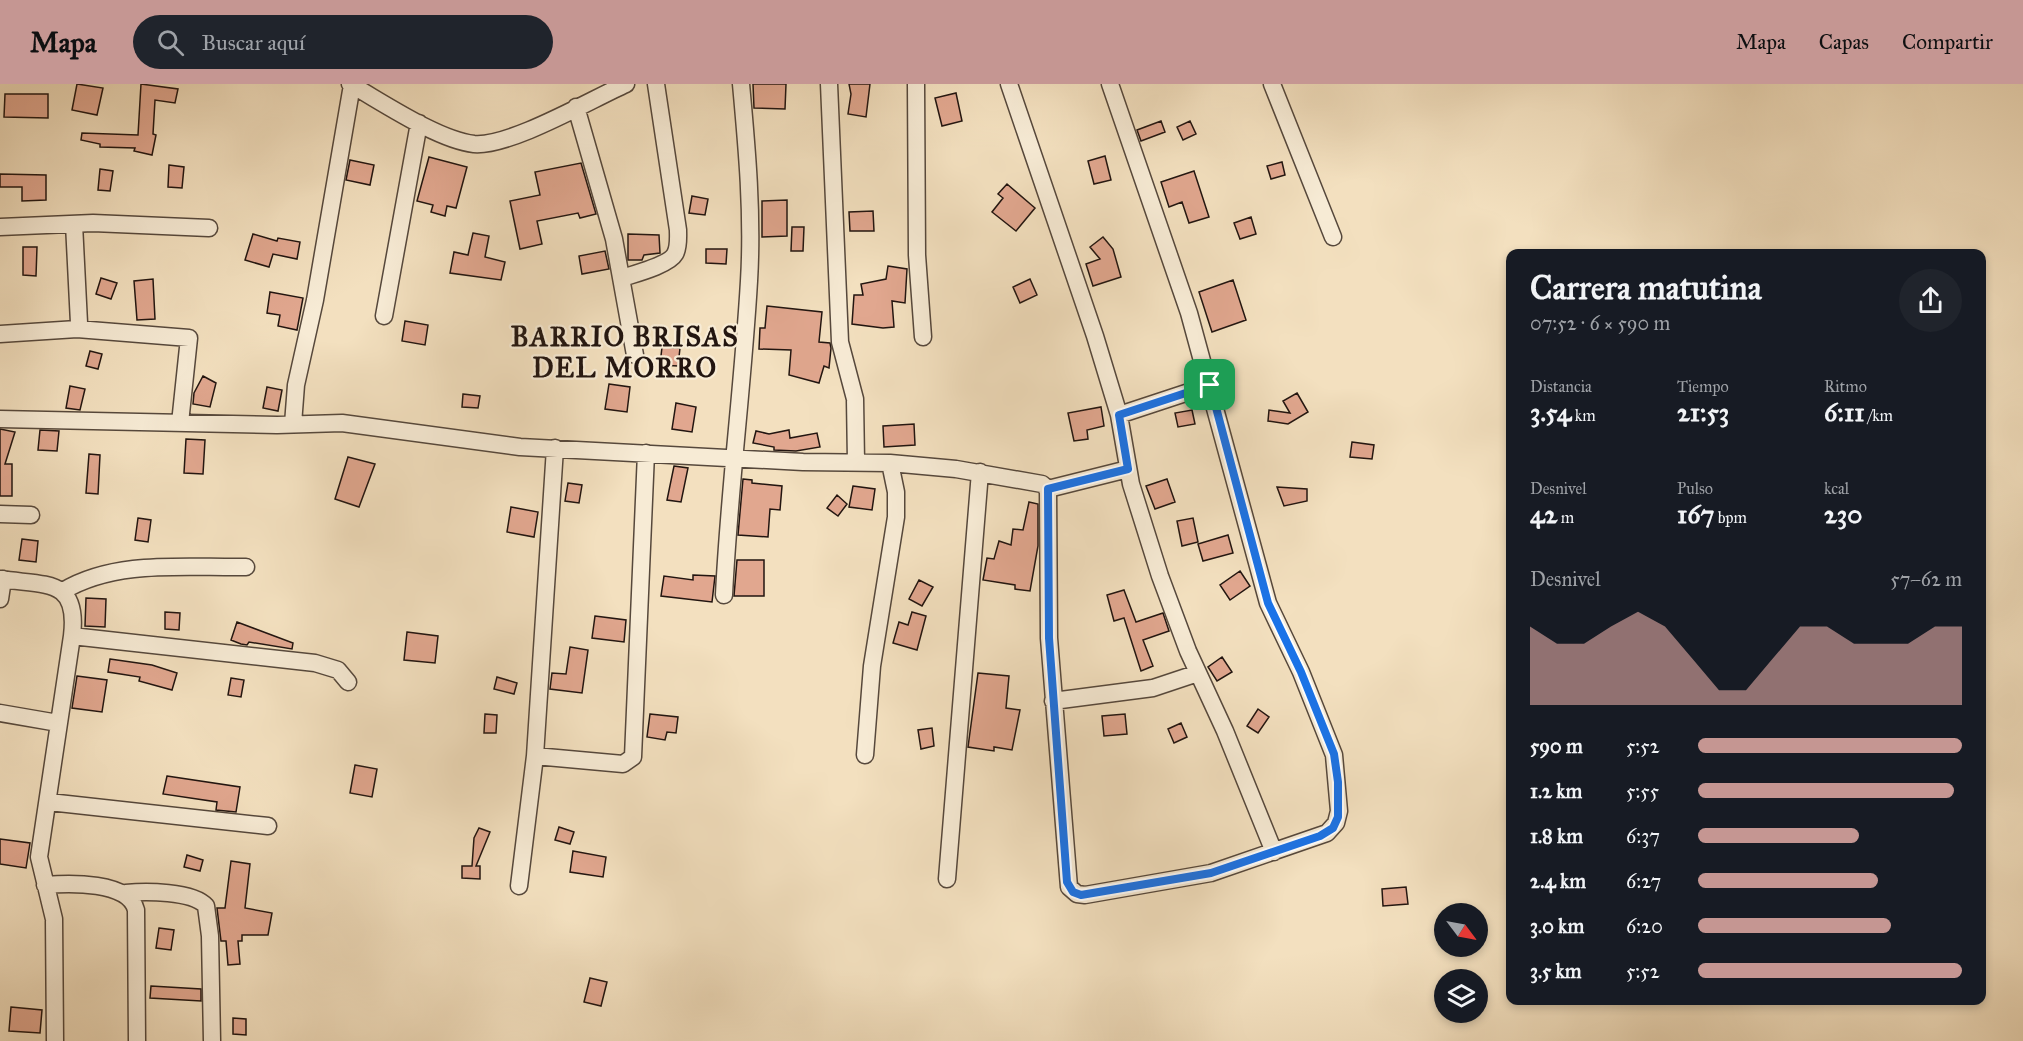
<!DOCTYPE html>
<html lang="es">
<head>
<meta charset="utf-8">
<style>
  :root { --surface:#171b24; --page:#20242c; --text:#f1f3f6; --muted:#9ea1a6; --accent:#c59692 }
  body { margin:0; font-family:"IM FELL Great Primer",serif; background:var(--page); color:var(--text); height:100vh; display:flex; flex-direction:column; font-size:22px; white-space:nowrap }
  * { box-sizing:border-box; margin:0 }
  p { font-size:20px; color:var(--muted) }
  .icon { flex:none; width:33px; height:33px; fill:none; stroke:currentColor; stroke-width:2; stroke-linecap:round; stroke-linejoin:round }
  .map { position:relative; flex:1; overflow:hidden }
  .panel { position:absolute; left:1506px; top:165px; width:480px; height:756px; display:flex; flex-direction:column; background:var(--surface); border-radius:12px; box-shadow:0 3px 9px #0003 }
  .panel>* { flex:none }
  .needle { width:39px; rotate:122deg }
  .fabs { position:absolute; left:1434px; top:819px; display:grid; gap:12px }
  .fabs a { display:grid; place-items:center; width:54px; height:54px; border-radius:50%; background:var(--surface); box-shadow:0 3px 9px #0003; font-size:30px }
  .pin { position:absolute; display:grid; place-items:center; width:51px; height:51px; color:#fff; margin:-26px; border-radius:12px; box-shadow:0 3px 9px #0006 }
  .round { display:grid; place-items:center; flex:none; width:63px; height:63px; border-radius:32px; background:var(--page) }
  .overview { display:flex; align-items:center; justify-content:space-between; height:102px; padding:0 24px }
  h1 { font-size:33px; font-weight:800; line-height:45px }
  .stats { display:grid; grid-template-columns:repeat(3,1fr); gap:9px; height:102px; padding:6px 24px }
  .stats div { display:grid; align-content:center }
  .stats b { font-size:26px; font-weight:800 }
  .stats small { font-size:16px; font-weight:400 }
  .stats p { font-size:16px }
  .chart { height:168px; padding:12px 24px }
  .chart p { display:flex; justify-content:space-between }
  .chart svg { width:100%; height:108px; margin-top:6px; fill:var(--accent); opacity:.7 }
  ul { padding:0 24px; list-style:none; font-size:20px }
  li { display:grid; grid-template-columns:96px 72px 1fr; align-items:center; height:45px }
  li i { height:15px; border-radius:8px; background:var(--accent) }
  header { display:flex; align-items:center; gap:36px; box-sizing:border-box; height:84px; padding:0 30px; background:var(--accent); color:#111 }
  header strong { font-size:28px }
  nav { display:flex; gap:33px; margin-inline-start:auto; font-size:21px }
  .search { width:420px; height:54px; background:var(--page); display:flex; align-items:center; gap:15px; box-sizing:border-box; padding:0 21px; border-radius:33px; color:var(--muted); font-size:22px }
  .map>svg:first-child { display:block }
</style>
</head>
<body>
<header>
<strong>Mapa</strong>
<div class="search"><svg class="icon" aria-label="search" viewBox="0 0 24 24"><circle cx="10" cy="10" r="6"/><path d="M15 15l6 6"/></svg>Buscar aquí</div>
<nav><a>Mapa</a><a>Capas</a><a>Compartir</a></nav>
</header>
<div class="map">
<svg width="2023" height="957" viewBox="0 0 2023 957">
  <rect width="100%" height="100%" fill="#f3e0bf"/>
  <filter id="stains"><feTurbulence type="fractalNoise" baseFrequency=".00333" numOctaves="4"/><feColorMatrix values="0 0 0 0 .2 0 0 0 0 .09 0 0 0 0 .02 0 0 0 .5 -.17"/></filter>
  <radialGradient id="worn" r=".72"><stop offset=".6" stop-color="#630" stop-opacity="0"/><stop offset="1" stop-color="#630" stop-opacity=".3"/></radialGradient>
  <!-- building -->
  <path fill="#e1a78f" stroke="#221510" stroke-width="1.5" d="M77 0 103 4 97 31 72 26Z
    M141 0 178 5 175 19 155 16 153 50 156 51 152 71 134 67 135 64 100 63V60L81 56 82 49 138 51Z
    M753 0H786L785 25 754 24Z
    M849 0H870L866 33 848 30 851 10Z
    M956 9 962 37 942 42 935 14Z
    M5 10H48V34L4 33Z
    M1161 37 1165 48 1141 57 1137 46Z
    M1190 37 1196 50 1183 56 1177 43Z
    M1105 72 1111 96 1094 100 1088 77Z
    M429 73 467 83 456 124 447 122 445 132 431 128 433 121 417 117Z
    M350 76 374 81 370 101 346 96Z
    M1282 78 1285 91 1271 95 1267 82Z
    M581 79 596 130 580 134 578 129 537 137 542 160 520 165 510 117 540 111 535 88Z
    M169 81 184 83 182 104 168 103Z
    M100 85 113 87 110 107 98 106Z
    M1194 87 1209 133 1189 139 1182 118 1169 123 1161 98Z
    M0 90 46 91V116L22 117V103H0Z
    M1007 100 1035 124 1016 147 992 128 1003 114 998 110Z
    M692 112 708 115 705 131 689 129Z
    M787 116V152L762 153V117Z
    M873 127 874 147H850L849 128Z
    M1251 133 1256 150 1240 155 1234 139Z
    M792 143H804L803 167H791Z
    M473 149 489 152 485 173 505 178 501 196 450 189 454 168 468 171Z
    M253 150 277 157 278 154 300 158 297 175 273 170 269 183 245 176Z
    M628 150 659 151 660 169 644 171 642 176H628Z
    M1103 153 1113 165 1121 193 1093 202 1086 180 1100 175 1090 163Z
    M23 163H37L36 192 23 191Z
    M706 165H727L726 180 706 179Z
    M605 167 609 185 582 190 579 172Z
    M888 182 907 185 905 219 892 217 894 243 883 244 852 240 854 211H863L861 200 886 195Z
    M101 194 117 199 111 215 96 210Z
    M153 195 155 235 137 236 134 197Z
    M1030 195 1037 211 1020 219 1013 203Z
    M1233 196 1246 236 1212 248 1199 208Z
    M270 208 303 214 297 246 278 242 280 231 267 229Z
    M767 222 822 228 819 258 830 259 831 264 829 284 824 282 819 299 789 291 791 266 759 265 760 244H765Z
    M405 237 428 241 425 261 402 257Z
    M662 263 680 264 678 282 660 281Z
    M90 267 102 270 98 285 86 282Z
    M203 292 216 299 210 323 193 320 194 309Z
    M609 300 630 303 627 328 605 325Z
    M70 302 85 305 80 326 66 324Z
    M267 303 282 306 278 327 263 324Z
    M1297 309 1308 328 1288 340 1268 337 1269 326 1290 329 1283 317Z
    M463 310 480 312 478 324 462 323Z
    M676 319 696 323 692 348 672 345Z
    M1101 323 1104 342 1087 346 1088 355 1074 357 1068 329Z
    M1192 326 1195 340 1178 343 1175 329Z
    M914 340 915 361 884 363 883 342Z
    M0 345 15 348 5 380H12V412H0Z
    M40 346 59 347 57 367 38 366Z
    M789 346 790 354 817 349 820 363 796 367 774 366V363L753 359 756 347 769 350Z
    M186 355 205 356 203 390 184 389Z
    M1352 358 1374 361 1372 375 1350 373Z
    M89 370 100 371 98 410 86 409Z
    M348 373 375 380 359 423 335 415Z
    M674 382 688 384 681 418 667 416Z
    M743 395 752 396V399L782 402 780 426 770 425 768 453 738 451Z
    M1167 395 1175 418 1155 425 1146 402Z
    M568 399 582 401 579 419 565 417Z
    M853 402 875 405 872 426 849 423Z
    M1277 403 1307 405V417L1284 422Z
    M837 411 847 420 838 432 827 424Z
    M1029 418 1038 420V462L1030 507 1015 505V501L983 496 987 474 994 475 999 457 1011 461 1013 445 1023 446Z
    M511 423 538 428 534 453 507 448Z
    M138 434 151 436 148 458 135 456Z
    M1193 434 1198 458 1182 462 1177 437Z
    M1228 451 1233 469 1203 477 1198 460Z
    M22 455 38 457 36 478 19 476Z
    M737 476H764V512H734Z
    M1240 487 1250 502 1230 516 1220 501Z
    M693 491 715 492 712 518 661 512 664 492 693 496Z
    M919 496 933 503 922 522 909 515Z
    M1124 506 1136 538 1163 529 1169 547 1143 556 1153 582 1141 587 1124 534 1114 537 1107 511Z
    M86 514 106 515 105 543 85 542Z
    M165 528 180 529 179 546 165 545Z
    M912 528 926 532 917 566 893 559 899 538 908 541Z
    M595 532 626 536 624 558 592 554Z
    M237 538 293 559 292 565 249 558 247 561 241 560 231 556Z
    M407 548 438 552 435 579 404 576Z
    M570 563 588 566 582 609 550 605 552 589 566 590Z
    M1222 573 1232 588 1217 597 1208 583Z
    M110 575 152 581 177 589 172 606 139 597 140 593 108 588Z
    M978 589 1009 592 1006 624 1020 626 1012 666 994 663V667L968 663Z
    M77 592 107 596 102 628 72 624Z
    M497 593 517 599 514 610 494 605Z
    M231 594 244 596 241 613 228 611Z
    M1258 625 1269 633 1258 649 1247 642Z
    M485 630 497 631 496 649H484Z
    M650 630 678 633 676 649 667 648 665 656 647 653Z
    M1125 630 1127 650 1104 652 1102 632Z
    M1181 639 1187 653 1174 659 1168 645Z
    M932 644 934 662 921 665 918 646Z
    M355 681 377 685 372 713 350 709Z
    M167 692 240 703 236 728 216 726 217 718 163 710Z
    M559 743 574 748 570 760 555 756Z
    M479 744 490 748 476 782H480V795L462 794V782H472L474 754Z
    M0 755 30 759 26 784 0 780Z
    M573 767 606 773 603 793 570 788Z
    M187 771 203 776 200 787 184 783Z
    M231 777 250 780 245 824 272 829 268 851H242V857H238L240 880 228 881 226 857H221L217 824H225Z
    M1406 803 1408 820 1383 822 1382 805Z
    M159 844 174 846 171 866 156 864Z
    M590 894 607 898 601 922 584 918Z
    M151 902 201 905V917L150 914Z
    M11 923 42 926 40 949 9 947Z
    M233 934 246 935V951L233 950Z"/>
  <g fill="none" stroke-linecap="round" stroke-linejoin="round">
    <defs>
      <path id="minor" d="M350 0C382 18 438 56 474 60 510 63 590 16 626 0
        M829 0 840 258 855 315 856 378
        M916 0 917 171 923 253
        M1009 0 1095 252 1119 331 1131 400 1160 492 1188 567 1225 647 1274 768
        M1272 0 1333 153
        M576 23 614 155 635 271
        M74 140 79 239 77 245
        M0 143 93 139 209 144
        M622 194C634 190 669 181 675 170 679 163 678 153 678 146L656 0
        M384 232 419 39
        M0 250 77 245 189 254 180 339
        M1119 331 1210 301
        M0 335 277 341 342 339 520 363 803 378 890 379 956 385 1042 400 1048 405 1049 554 1069 803 1077 810 1085 811 1211 789 1327 749 1336 739 1339 727 1334 671 1301 588 1268 519 1189 229 1110 0
        M293 340 296 301 315 216 352 1
        M1048 405 1128 385
        M0 430 31 431
        M0 495C45 502 79 493 72 552L39 773 54 835 55 957
        M63 507C116 475 186 484 246 483
        M724 511C729 406 743 302 749 197 753 131 747 65 741 0
        M0 515 3 495
        M72 552 315 579 338 586 348 598
        M1053 617 1153 604 1198 589
        M0 629 58 639
        M865 671 872 582 896 433V408L890 379
        M535 672 623 680 633 673 646 369
        M49 718 268 742
        M947 795 980 388
        M45 801C69 799 129 797 136 826L137 957
        M519 802 535 672 555 364
        M126 809C145 807 193 807 206 822L210 852 212 957"/>
    </defs>
    <!-- minor casing -->
    <use href="#minor" stroke="#56483c" stroke-width="19"/>
    <!-- minor -->
    <use href="#minor" stroke="#f7ebd5" stroke-width="16"/>
  </g>
  <g fill="none" stroke-linecap="round" stroke-linejoin="round">
    <defs>
      <path id="route" d="M1210 301 1268 519 1301 588 1334 670 1338 698V733L1333 744 1320 752 1211 789 1081 811 1073 808 1067 798 1049 554 1048 405 1128 385 1119 331Z"/>
    </defs>
    <!-- route casing -->
    <use href="#route" stroke="#fff" stroke-width="12"/>
    <!-- route -->
    <use href="#route" stroke="#1a73e8" stroke-width="8"/>
  </g>
  <g text-anchor="middle" stroke-width="4.5" stroke-linejoin="round" paint-order="stroke">
    <!-- district labels -->
    <g font-size="27" font-weight="bold" letter-spacing="1.5" fill="#221510" stroke="#f7ebd5">
      <text x="625" y="262">BARRIO BRISAS<tspan x="625" dy="31">DEL MORRO</tspan></text>
    </g>
  </g>
  <rect width="100%" height="100%" filter="url(#stains)"/>
  <rect width="100%" height="100%" fill="url(#worn)"/>
</svg>
<div class="fabs">
<a><svg class="needle" viewBox="-14 -14 28 28"><path d="M0-13l5 13h-10z" fill="#e53935"/><path d="M0 13l5-13h-10z" fill="#9ea1a6"/></svg></a>
<a><svg class="icon" aria-label="layers" viewBox="0 0 24 24"><path d="M12 4l9 5-9 5-9-5zM3 14l9 5 9-5"/></svg></a>
</div>
<div class="pin" style="left:1210px;top:301px;background:#1e9e55"><svg class="icon" aria-label="arrive" viewBox="0 0 24 24"><path d="M6 21V4h12l-3 4 3 4H6"/></svg></div>
<section class="panel">
<div class="overview"><div><h1>Carrera matutina</h1><p>07:52 · 6 × 590 m</p></div><a class="round"><svg class="icon" aria-label="share" viewBox="0 0 24 24"><path d="M12 15V3M7 8l5-5 5 5M5 13v7h14v-7"/></svg></a></div>
<div class="stats">
<div><p>Distancia</p><b>3.54<small> km</small></b></div>
<div><p>Tiempo</p><b>21:53</b></div>
<div><p>Ritmo</p><b>6:11<small> /km</small></b></div>
</div>
<div class="stats">
<div><p>Desnivel</p><b>42<small> m</small></b></div>
<div><p>Pulso</p><b>167<small> bpm</small></b></div>
<div><p>kcal</p><b>230</b></div>
</div>
<div class="chart"><p><span>Desnivel</span>57–62 m</p>
<svg viewBox="0 0 160 44" preserveAspectRatio="none"><path d="M0 44V12L10 19L20 19L30 12L40 6L50 12L60 25L70 38L80 38L90 25L100 12L110 12L120 19L130 19L140 19L150 12L160 12V44z"/></svg>
</div>
<ul>
<li><b>590 m</b>5:52<i style="width:100%"></i></li>
<li><b>1.2 km</b>5:55<i style="width:97%"></i></li>
<li><b>1.8 km</b>6:37<i style="width:61%"></i></li>
<li><b>2.4 km</b>6:27<i style="width:68%"></i></li>
<li><b>3.0 km</b>6:20<i style="width:73%"></i></li>
<li><b>3.5 km</b>5:52<i style="width:100%"></i></li>
</ul>
</section>
</div>
</body>
</html>
